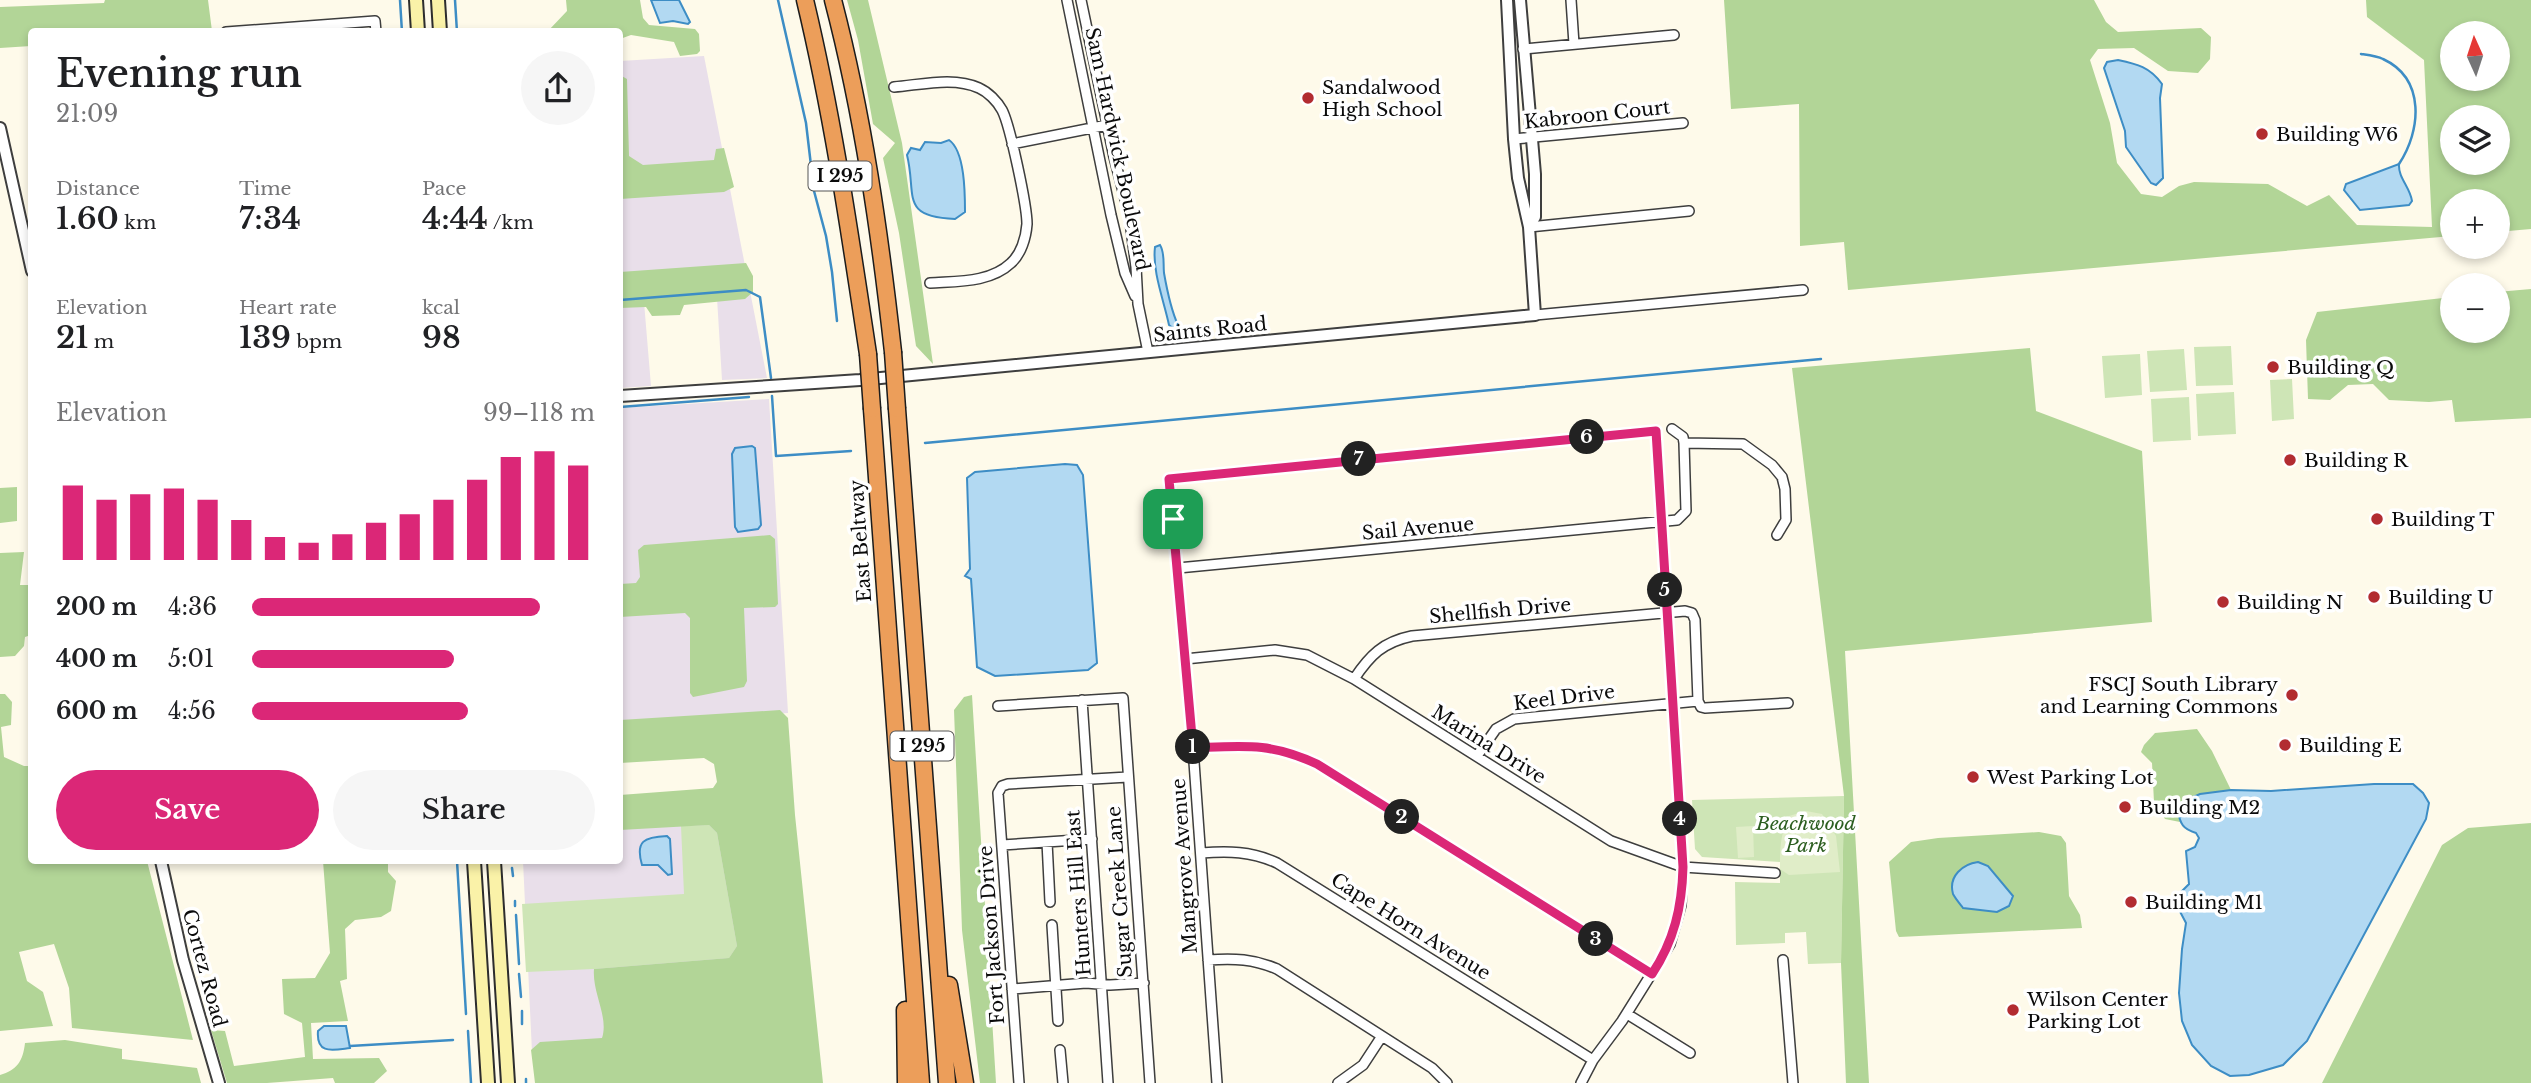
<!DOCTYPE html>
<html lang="en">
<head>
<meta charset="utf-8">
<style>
  :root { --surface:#fff; --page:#f6f6f6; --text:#202124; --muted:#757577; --accent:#db2777 }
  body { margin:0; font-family:"Libre Baskerville",serif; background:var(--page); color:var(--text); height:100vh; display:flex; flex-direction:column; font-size:26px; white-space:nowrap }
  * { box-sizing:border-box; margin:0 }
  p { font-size:23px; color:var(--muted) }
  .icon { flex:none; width:38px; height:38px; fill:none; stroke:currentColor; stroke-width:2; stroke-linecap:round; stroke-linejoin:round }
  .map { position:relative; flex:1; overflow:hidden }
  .details { position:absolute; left:28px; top:28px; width:595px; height:836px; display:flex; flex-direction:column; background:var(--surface); border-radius:7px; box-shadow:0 4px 10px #0003 }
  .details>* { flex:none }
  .needle { width:46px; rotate:357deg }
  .buttons { position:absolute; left:2440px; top:21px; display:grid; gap:14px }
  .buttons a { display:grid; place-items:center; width:70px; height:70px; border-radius:50%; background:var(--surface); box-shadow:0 4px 10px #0003; font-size:35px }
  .pin { position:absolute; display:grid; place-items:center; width:60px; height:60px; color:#fff; margin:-30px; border-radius:14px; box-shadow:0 4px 10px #0006 }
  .km { position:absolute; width:35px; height:35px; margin:-18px; border-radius:50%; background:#222; color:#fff; font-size:19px; line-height:35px; text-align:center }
  .round { display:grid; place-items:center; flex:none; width:74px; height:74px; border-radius:37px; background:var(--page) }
  .summary { display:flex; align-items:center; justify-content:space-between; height:119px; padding:0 28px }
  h1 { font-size:38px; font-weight:600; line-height:52px }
  .metrics { display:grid; grid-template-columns:repeat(3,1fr); gap:10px; height:119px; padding:7px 28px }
  .metrics div { display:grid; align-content:center }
  .metrics b { font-size:30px; font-weight:600 }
  .metrics small { font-size:19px; font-weight:400 }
  .metrics p { font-size:19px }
  .chart { height:196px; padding:14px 28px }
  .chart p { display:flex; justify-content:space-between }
  .chart svg { width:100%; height:126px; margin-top:7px; stroke:var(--accent); stroke-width:6 }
  .button { display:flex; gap:14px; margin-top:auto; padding:14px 28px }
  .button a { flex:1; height:80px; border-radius:42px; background:var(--accent); color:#fff; font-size:28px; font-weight:600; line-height:80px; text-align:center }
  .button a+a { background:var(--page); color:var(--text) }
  ul { padding:0 28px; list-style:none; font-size:23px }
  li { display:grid; grid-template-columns:112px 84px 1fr; align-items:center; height:52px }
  li i { height:18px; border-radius:9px; background:var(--accent) }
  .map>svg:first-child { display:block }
</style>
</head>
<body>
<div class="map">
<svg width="2531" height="1083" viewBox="0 0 2531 1083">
  <rect width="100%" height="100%" fill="#fefaea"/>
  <!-- industrial -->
  <path fill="#e9dfea" d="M704 56 767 378 722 380 717 298 644 302 651 386 620 388V61Z
    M769 399 788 713 620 724V408Z
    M791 815 814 1035 532 1052 523 861H620V825Z"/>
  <!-- green -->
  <path fill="#cee5b6" d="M2231 346 2233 385 2196 386 2194 347Z
    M2184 349 2187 390 2150 392 2147 351Z
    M2140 354 2142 395 2105 398 2102 356Z
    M2292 379 2294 419 2272 421 2270 380Z
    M2234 392 2236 434 2198 436 2196 394Z
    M2189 397 2191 440 2153 442 2151 399Z
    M1844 796 1841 963 1808 964 1806 932 1785 933V943L1736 945 1735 882 1780 883V862L1702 857 1695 849 1692 800Z
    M709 825 717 833 737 946 729 958 594 969 526 972 522 904 684 894 681 826Z"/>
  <!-- forest -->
  <path fill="#b2d597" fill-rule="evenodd" d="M105 0H208L212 31 32 32 31 46 0 48V7L104 3Z
    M566 0H640L643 18 649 25 695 29 699 34 700 51 697 54 680 56 674 42 631 35 620 39V32L548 31 567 11Z
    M847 0H868L902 143 933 364 916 346 899 233 883 158 895 143 873 124 858 40Z
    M1724 0H2094L2106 22 2118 32 2201 28 2211 37 2210 59 2198 73 2168 71 2134 48 2098 49 2090 60 2110 123 2117 163 2141 194 2162 197 2179 186 2194 182 2268 184 2307 206 2329 195 2357 225 2432 227 2424 60 2367 17 2366 0H2531V229L2497 232V201H2452V236L1848 290 1844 242 1800 246 1799 104 1731 109ZM2452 33H2497V79H2452ZM2452 117H2497V163H2452Z
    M620 75 627 79 629 156 643 165 714 160 716 149 724 148 734 187 724 192 620 199Z
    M746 263 753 276V292L745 299 684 305 680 315 652 316 646 307 620 308V272Z
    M2531 289V418L2455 422 2452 400 2429 402 2389 400 2373 384 2348 385 2330 400 2308 399 2306 340 2317 312 2452 297V331H2497V292Z
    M2030 348 2036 411 2142 451 2152 622 1845 651 1869 1083H1846L1841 963 1844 796 1792 368Z
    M17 487V521L0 523V488Z
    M770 535 775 539 778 604 775 607 744 608 747 681 744 687 693 697 690 693V618L685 613 620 617V584L636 583 640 577 638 550 644 545Z
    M24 552 20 585H31V635L25 637 24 646 15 656 0 657V553Z
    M0 694H5L12 702 11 725 1 727 4 757 24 766H31L32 861H147L193 1040 72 1028 69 988 54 944 19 952 27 981 43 992 53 1026 0 1031Z
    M972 695 996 1083H980L962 930 954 710 964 697Z
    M780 710 788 718 795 815 823 1083H535L531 1050 540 1042 602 1038C609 1017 592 993 594 969L729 958 737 946 717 833 709 825 620 830V795L713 788 717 782 714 764 704 758 620 763V720Z
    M2197 729 2212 751 2231 790 2200 794 2178 811 2180 822 2165 819 2154 802 2152 763 2141 752 2144 745 2155 733Z
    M2531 823V1083H2322L2442 845 2468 828Z
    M2039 832 2061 836 2066 843 2069 896 2080 915 2082 928 1899 937 1896 931 1889 862 1911 842 1938 838Z
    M323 861H388V872L396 881 391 911 381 917 355 920 345 929 347 979 340 981 348 1021 311 1023 313 1059 379 1058 387 1071 374 1083H335L333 1078 267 1083H227L211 1030 225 1031 234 1066 305 1057 302 1023 284 1014 282 979 315 978 330 953Z
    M65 1040 122 1049V1059L197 1068 201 1083H0V1075C17 1070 23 1061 25 1043Z"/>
  <!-- pitch -->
  <path fill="#e0edc8" d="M1806 811 1822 814 1836 836 1840 872 1789 875 1780 869C1780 849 1780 834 1789 816Z
    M1753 826 1754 857 1738 858 1736 827Z"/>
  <!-- water -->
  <path fill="#b2d9f2" stroke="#3d8dc5" stroke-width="2" d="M651 0H679L690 22 688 24 673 21 660 23Z
    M2118 60C2137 64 2150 67 2162 84L2160 98 2163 178 2156 185 2151 183 2126 147 2125 131 2104 68 2107 62Z
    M949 140C965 151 965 194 965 212L955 219C899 217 917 195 907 155L911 148 920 150 925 142 941 143Z
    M2399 164C2398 178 2410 187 2412 201L2409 205 2360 210 2344 190 2346 184Z
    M1160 245C1165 253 1163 263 1164 273 1167 290 1171 310 1178 325L1174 329 1169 325C1164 301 1152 271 1155 247Z
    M752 446 755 448 761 525 758 529 738 532 735 527 732 454 735 448Z
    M1065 464 1077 465 1083 475 1097 663 1088 670 995 676 977 667 971 579 965 576 970 569 967 478 975 472Z
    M2374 784H2413L2423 793 2429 803 2426 819 2307 1041 2283 1065 2249 1075 2230 1076 2211 1066 2192 1045 2182 1021 2179 993 2182 949 2186 923 2176 904 2177 896 2189 884 2186 851 2195 847 2199 838 2196 833C2183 829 2180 824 2178 811L2184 801 2200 794 2231 790 2271 791Z
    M667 836 670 839 672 874 668 875 658 865H642C635 841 644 837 667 836Z
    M1978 862 1988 866 2013 896 2009 906 1997 912 1963 908C1960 904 1955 898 1953 894 1948 876 1963 864 1978 862Z
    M324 1026H346L350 1048C333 1050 316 1055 318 1031Z"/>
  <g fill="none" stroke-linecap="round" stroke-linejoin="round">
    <!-- stream -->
    <path stroke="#3d8dc5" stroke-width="2.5" d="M400 0 402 32
      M455 0 457 32
      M778 0 806 123 814 191 826 236 832 272 837 321
      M2361 54C2368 55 2377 56 2383 59 2426 79 2421 131 2399 164
      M620 300 746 290 760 297 771 378
      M772 396 776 456 851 451
      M620 407 749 397
      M925 443 1821 359
      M457 861 466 1014
      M512 868 513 876
      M515 901V906
      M516 915 519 964
      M519 974 521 997
      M522 1011V1024
      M468 1031 471 1083
      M350 1046 453 1040
      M526 1079V1083"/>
    <defs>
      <path id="minor" d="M1067 0 1111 215 1125 273 1135 296
        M1081 0 1114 157 1129 214 1136 267 1138 304 1148 352
        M1571 0 1574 44
        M226 32 375 21 376 32
        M1523 49 1674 35
        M894 87C920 85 954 76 979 88 988 92 997 101 1002 110 1010 125 1027 206 1027 224 1026 238 1021 254 1011 263 990 283 957 281 930 283
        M1514 139 1683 123
        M1012 144 1107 125
        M1529 227 1689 211
        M1535 315 1803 290
        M1684 443 1743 444 1772 465 1782 477 1785 489 1786 520 1777 535
        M1178 568 1677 520 1686 511 1684 443 1683 437 1672 429
        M1185 659 1275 650 1307 655 1354 679 1611 841 1683 867 1775 873
        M1354 679C1370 655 1383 642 1412 636L1685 611 1692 613 1695 620 1698 701
        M1082 700 1108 1083
        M1698 701 1701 707 1705 708 1788 703
        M998 706 1123 698 1150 1083
        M1193 748C1243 746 1270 742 1317 764L1652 974
        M1477 756 1496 729 1514 719 1698 701
        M1047 842 1050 902
        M1002 845 1092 839
        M1201 853C1228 851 1251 851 1277 863L1593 1060
        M1052 925 1058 1021
        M1208 960C1234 958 1254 959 1277 969L1432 1068 1447 1083
        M1783 960 1793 1083
        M1012 989 1086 983 1110 985 1144 983
        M1627 1014 1690 1053
        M1060 1050 1063 1083
        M1019 1083 998 793 1002 786 1008 784 1128 777
        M1217 1083 1193 748 1169 479 1656 431 1683 867 1681 905 1670 944 1622 1021 1593 1060 1581 1083
        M1338 1083 1363 1065 1382 1036"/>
      <path id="tertiary" d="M1520 0 1535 174V217L1529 227
        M0 128 32 271
        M620 396 860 380 1535 315 1529 227 1518 178 1514 139 1507 0
        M161 861 183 960 219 1083"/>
      <path id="secondary" d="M416 0 418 32
        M438 0 440 32
        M474 861 488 1083
        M494 861 508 1083"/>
      <path id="motorway" d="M805 0C833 117 850 235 868 354
        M833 0C863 115 880 234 893 352
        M872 409 921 1083
        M897 409 947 1083
        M949 985 965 1083
        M905 1010 906 1083"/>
    </defs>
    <!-- minor casing -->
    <use href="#minor" stroke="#3e3e3e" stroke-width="12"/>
    <!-- tertiary casing -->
    <use href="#tertiary" stroke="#3e3e3e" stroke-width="14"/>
    <!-- secondary casing -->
    <use href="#secondary" stroke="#2d2d2d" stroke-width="16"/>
    <!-- motorway casing -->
    <use href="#motorway" stroke="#1c1c1c" stroke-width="19"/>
    <!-- minor -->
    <use href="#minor" stroke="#fff" stroke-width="9"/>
    <!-- tertiary -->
    <use href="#tertiary" stroke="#fff" stroke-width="10"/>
    <!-- secondary -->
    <use href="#secondary" stroke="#faf2a8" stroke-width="12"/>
    <!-- motorway -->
    <use href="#motorway" stroke="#ec9e5a" stroke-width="16"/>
    <defs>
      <path id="motorway-bridge" d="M893 352 897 409
        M868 354 872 409"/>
    </defs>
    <!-- motorway-bridge casing -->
    <use href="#motorway-bridge" stroke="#1c1c1c" stroke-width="19" stroke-linecap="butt"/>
    <!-- motorway-bridge -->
    <use href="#motorway-bridge" stroke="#ec9e5a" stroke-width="16"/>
  </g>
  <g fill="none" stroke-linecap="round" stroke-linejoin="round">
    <defs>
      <path id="route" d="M1656 431 1683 867C1682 907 1674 941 1652 974L1317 764C1270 742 1243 746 1193 748L1169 479Z"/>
    </defs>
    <!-- route casing -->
    <use href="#route" stroke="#fff" stroke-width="14"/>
    <!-- route -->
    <use href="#route" stroke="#db2777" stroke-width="9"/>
  </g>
  <!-- markers -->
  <g fill="#b22c31" stroke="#fff" stroke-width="2.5">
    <circle cx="1308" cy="98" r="7"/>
    <circle cx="2262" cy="134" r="7"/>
    <circle cx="2273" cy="367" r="7"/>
    <circle cx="2290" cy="460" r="7"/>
    <circle cx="2377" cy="519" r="7"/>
    <circle cx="2374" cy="597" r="7"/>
    <circle cx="2223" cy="602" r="7"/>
    <circle cx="2292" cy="695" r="7"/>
    <circle cx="2285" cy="745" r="7"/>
    <circle cx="1973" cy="777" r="7"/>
    <circle cx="2125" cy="807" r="7"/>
    <circle cx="2131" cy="902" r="7"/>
    <circle cx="2013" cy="1010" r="7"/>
  </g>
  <g text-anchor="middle" stroke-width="7" stroke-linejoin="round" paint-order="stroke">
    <!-- shield labels -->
    <g fill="#fff" stroke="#545454" stroke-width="2">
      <rect x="808.5" y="161.5" width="63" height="29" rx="5"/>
      <rect x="890.5" y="731.5" width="63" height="29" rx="5"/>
    </g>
    <g font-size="18" font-weight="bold" fill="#0b0b0b">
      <text x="840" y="182">I 295</text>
      <text x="922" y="752">I 295</text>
    </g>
    <!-- poi labels -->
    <g font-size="19" fill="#0b0b0b" stroke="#fff" text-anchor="start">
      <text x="1322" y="94">Sandalwood<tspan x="1322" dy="22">High School</tspan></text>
      <text x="2276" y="141">Building W6</text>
      <text x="2287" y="374">Building Q</text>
      <text x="2304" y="467">Building R</text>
      <text x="2391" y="526">Building T</text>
      <text x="2388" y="604">Building U</text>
      <text x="2237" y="609">Building N</text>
      <text x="2278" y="691" text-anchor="end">FSCJ South Library<tspan x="2278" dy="22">and Learning Commons</tspan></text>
      <text x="2299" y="752">Building E</text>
      <text x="1987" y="784">West Parking Lot</text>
      <text x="2139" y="814">Building M2</text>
      <text x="2145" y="909">Building M1</text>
      <text x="2027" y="1006">Wilson Center<tspan x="2027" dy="22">Parking Lot</tspan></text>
    </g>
    <!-- street labels -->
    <g font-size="19" fill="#0b0b0b" stroke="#fff">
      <text transform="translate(1597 114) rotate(-6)" y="7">Kabroon Court</text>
      <text transform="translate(1118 149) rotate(78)" y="7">Sam Hardwick Boulevard</text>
      <text transform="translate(1210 329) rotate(-6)" y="7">Saints Road</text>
      <text transform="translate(1418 528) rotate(-5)" y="7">Sail Avenue</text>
      <text transform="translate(860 541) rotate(-94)" y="7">East Beltway</text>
      <text transform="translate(1500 610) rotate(-5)" y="7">Shellfish Drive</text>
      <text transform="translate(1564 697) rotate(-7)" y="7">Keel Drive</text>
      <text transform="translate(1489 744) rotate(32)" y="7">Marina Drive</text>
      <text transform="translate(1184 866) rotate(-94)" y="7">Mangrove Avenue</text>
      <text transform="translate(1119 892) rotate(-94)" y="7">Sugar Creek Lane</text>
      <text transform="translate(1078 893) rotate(-94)" y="7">Hunters Hill East</text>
      <text transform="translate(1411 926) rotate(32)" y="7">Cape Horn Avenue</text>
      <text transform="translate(991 935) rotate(-94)" y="7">Fort Jackson Drive</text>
      <text transform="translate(205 968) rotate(75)" y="7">Cortez Road</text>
    </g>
    <!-- park labels -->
    <g font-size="19" font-style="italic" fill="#2c5e20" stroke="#fff">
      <text x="1806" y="830">Beachwood<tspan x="1806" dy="22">Park</tspan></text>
    </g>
  </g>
</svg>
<div class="buttons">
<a><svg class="needle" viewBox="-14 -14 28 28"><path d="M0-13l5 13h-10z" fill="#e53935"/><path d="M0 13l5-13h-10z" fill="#757577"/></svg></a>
<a><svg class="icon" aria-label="layers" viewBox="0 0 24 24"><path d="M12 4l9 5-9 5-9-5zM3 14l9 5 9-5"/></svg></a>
<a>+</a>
<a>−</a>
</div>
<div class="pin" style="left:1173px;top:519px;background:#1e9e55"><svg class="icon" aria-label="arrive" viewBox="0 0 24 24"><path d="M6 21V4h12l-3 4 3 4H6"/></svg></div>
<b class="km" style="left:1193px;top:747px">1</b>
<b class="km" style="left:1402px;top:817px">2</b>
<b class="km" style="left:1596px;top:939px">3</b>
<b class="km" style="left:1680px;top:819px">4</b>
<b class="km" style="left:1665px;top:590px">5</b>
<b class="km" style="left:1587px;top:437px">6</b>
<b class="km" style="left:1359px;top:459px">7</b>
<section class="details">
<div class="summary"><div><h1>Evening run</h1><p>21:09</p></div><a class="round"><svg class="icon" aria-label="share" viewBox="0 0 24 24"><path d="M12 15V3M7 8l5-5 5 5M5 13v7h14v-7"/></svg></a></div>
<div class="metrics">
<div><p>Distance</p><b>1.60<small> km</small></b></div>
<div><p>Time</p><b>7:34</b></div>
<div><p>Pace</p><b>4:44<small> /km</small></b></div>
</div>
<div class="metrics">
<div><p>Elevation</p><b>21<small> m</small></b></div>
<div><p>Heart rate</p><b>139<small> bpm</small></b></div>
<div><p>kcal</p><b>98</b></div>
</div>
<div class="chart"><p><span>Elevation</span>99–118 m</p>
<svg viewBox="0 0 160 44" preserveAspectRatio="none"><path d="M5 44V18M15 44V23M25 44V21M35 44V19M45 44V23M55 44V30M65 44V36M75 44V38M85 44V35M95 44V31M105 44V28M115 44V23M125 44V16M135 44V8M145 44V6M155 44V11"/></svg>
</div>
<ul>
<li><b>200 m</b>4:36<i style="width:84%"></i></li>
<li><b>400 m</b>5:01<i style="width:59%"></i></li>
<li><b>600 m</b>4:56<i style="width:63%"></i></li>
</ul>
<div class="button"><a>Save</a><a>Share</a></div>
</section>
</div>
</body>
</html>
